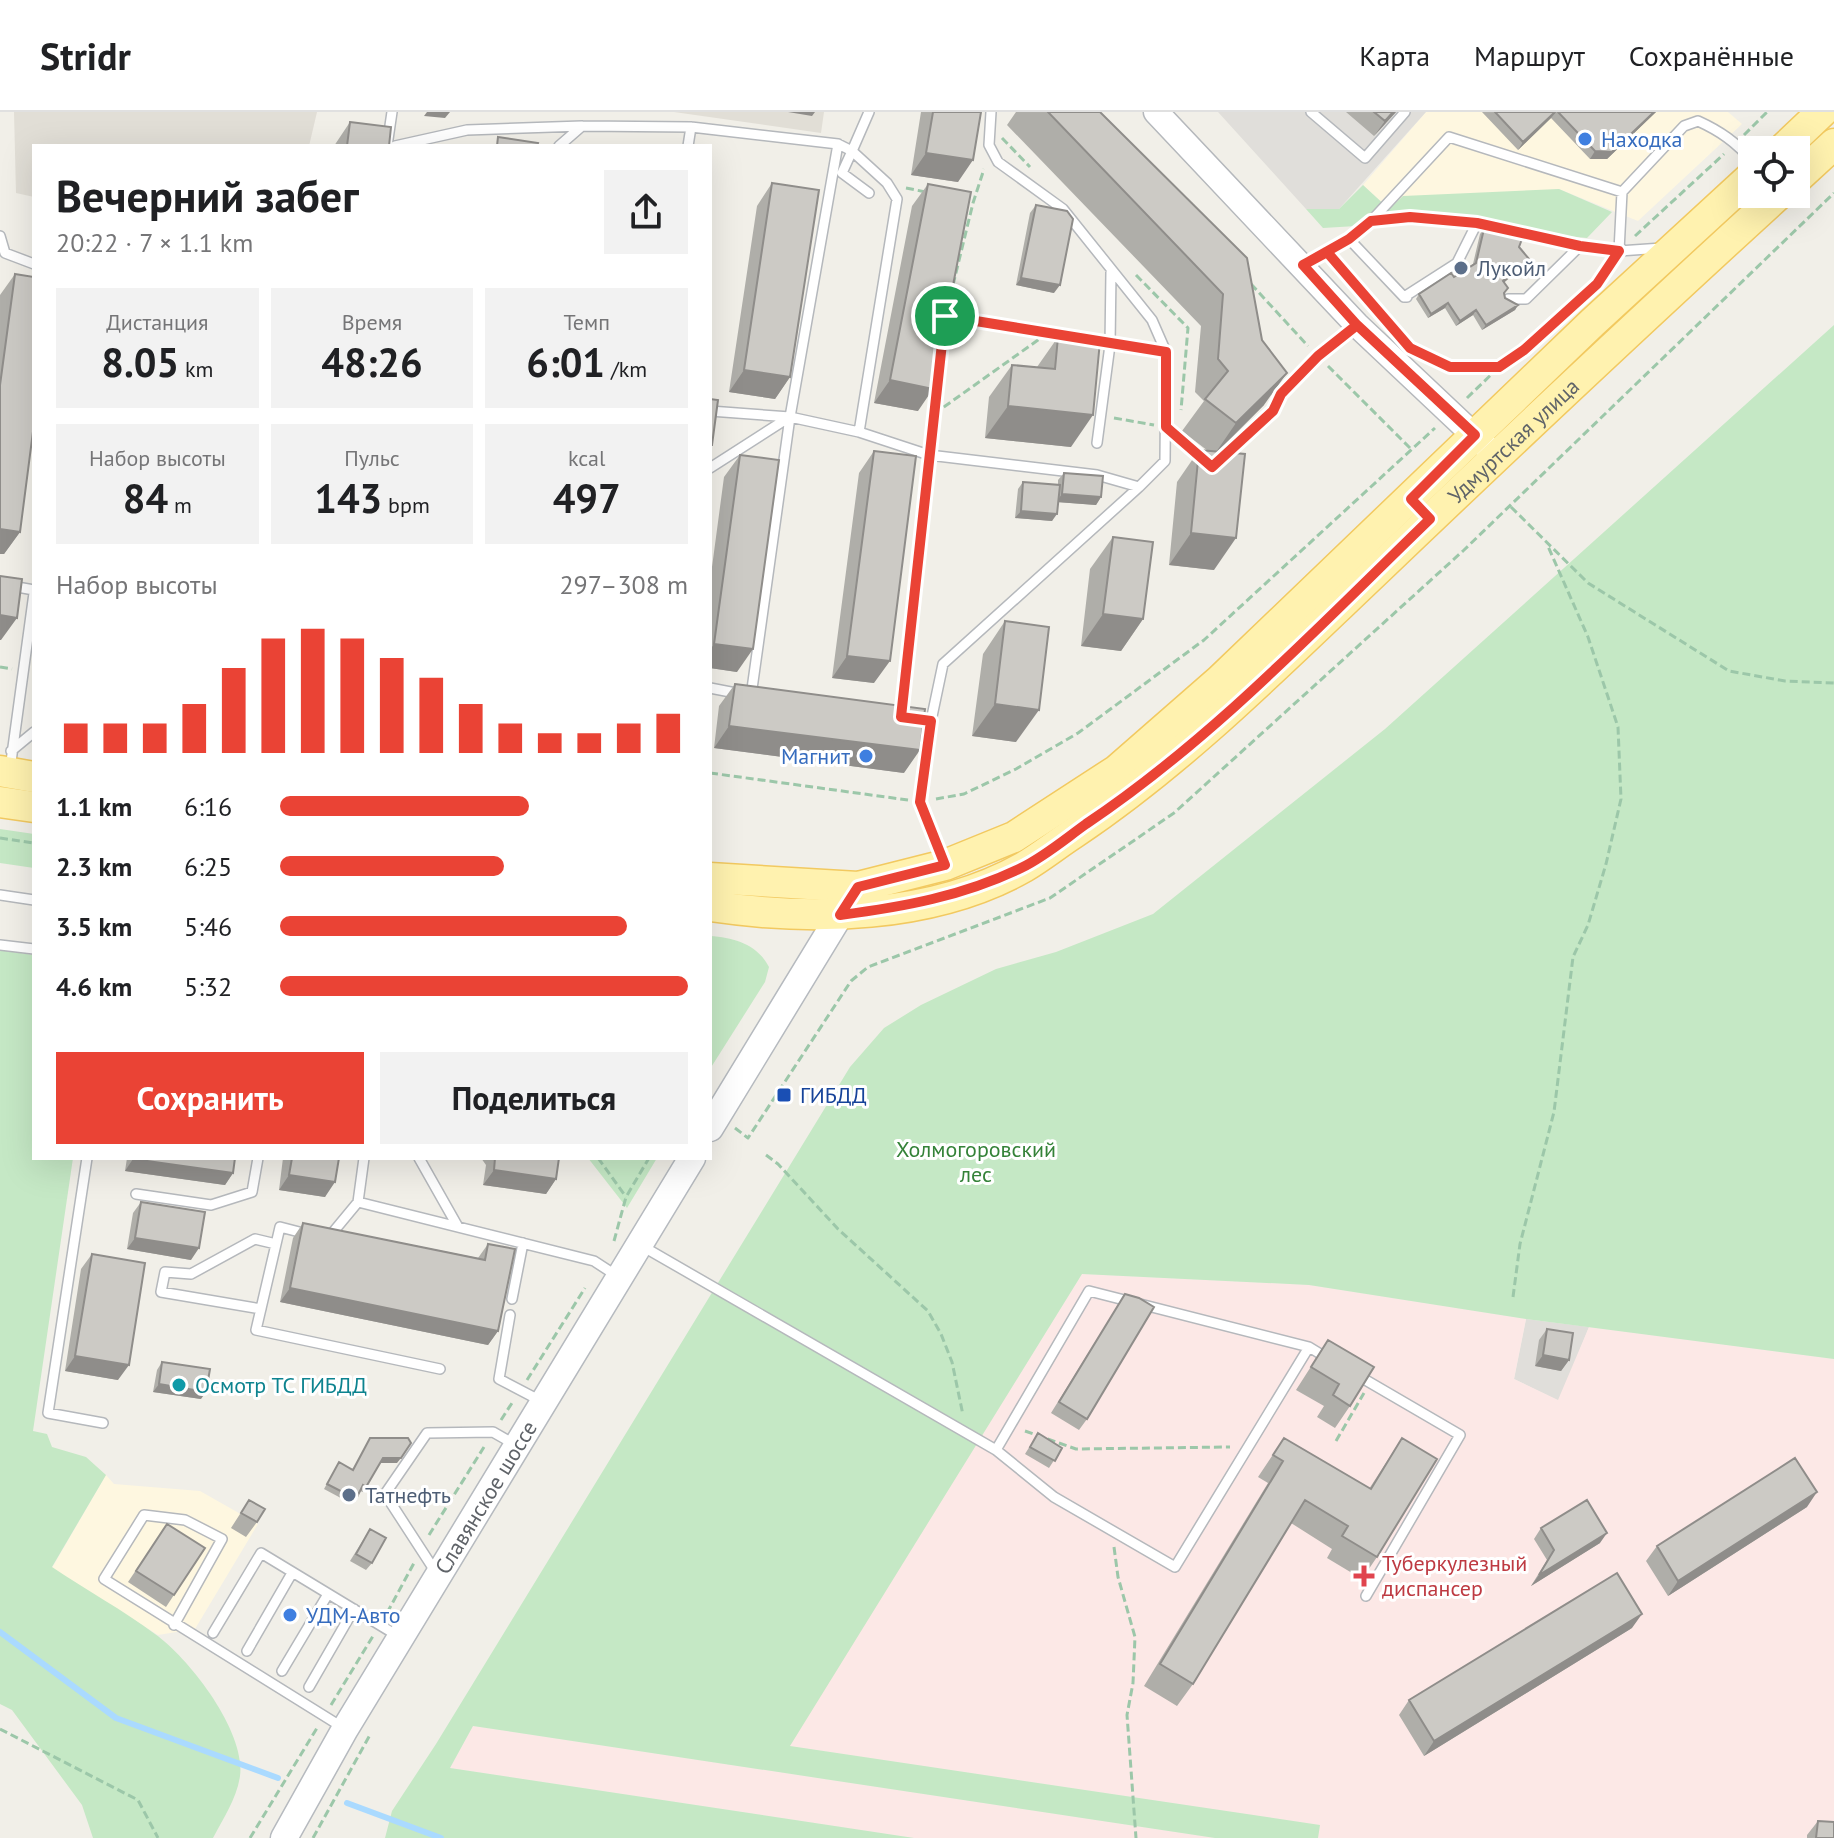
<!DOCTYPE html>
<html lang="ru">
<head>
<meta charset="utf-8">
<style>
  :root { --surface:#fff; --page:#f2f2f2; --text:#202124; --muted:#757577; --line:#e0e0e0; --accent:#ea4335 }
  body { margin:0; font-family:"PT Sans",sans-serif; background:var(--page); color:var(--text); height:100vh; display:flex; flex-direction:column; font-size:30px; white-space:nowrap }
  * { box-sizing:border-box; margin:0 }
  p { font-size:26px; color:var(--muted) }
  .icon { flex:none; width:44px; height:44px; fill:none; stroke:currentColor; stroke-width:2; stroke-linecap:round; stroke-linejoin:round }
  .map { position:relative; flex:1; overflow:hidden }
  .drawer { position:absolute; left:32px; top:32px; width:680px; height:1016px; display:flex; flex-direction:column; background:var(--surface); border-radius:0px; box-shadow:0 8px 32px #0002 }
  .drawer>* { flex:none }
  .tools { position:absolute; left:1738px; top:24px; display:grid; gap:16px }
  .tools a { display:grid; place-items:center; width:72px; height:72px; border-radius:0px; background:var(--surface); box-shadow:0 8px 32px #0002; font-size:40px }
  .pin { position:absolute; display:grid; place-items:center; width:68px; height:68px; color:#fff; margin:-34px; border:4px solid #fff; border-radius:50%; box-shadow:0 2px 8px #0007 }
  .round { display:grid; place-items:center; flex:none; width:84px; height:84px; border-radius:0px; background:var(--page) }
  .summary { display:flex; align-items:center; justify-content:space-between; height:136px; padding:0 24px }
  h1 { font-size:44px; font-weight:700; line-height:60px }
  .figures { display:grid; grid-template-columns:repeat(3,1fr); gap:12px; height:136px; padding:8px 24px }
  .figures div { display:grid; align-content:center; border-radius:0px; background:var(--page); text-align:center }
  .figures b { font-size:40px; font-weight:700 }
  .figures small { font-size:22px; font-weight:400 }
  .figures p { font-size:22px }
  .chart { height:224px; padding:16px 24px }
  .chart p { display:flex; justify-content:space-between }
  .chart svg { width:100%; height:144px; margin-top:8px; stroke:var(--accent); stroke-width:6 }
  .cta { display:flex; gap:16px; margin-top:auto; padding:16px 24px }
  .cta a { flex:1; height:92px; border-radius:0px; background:var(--accent); color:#fff; font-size:32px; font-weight:700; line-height:92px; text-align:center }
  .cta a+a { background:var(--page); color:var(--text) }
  ul { padding:0 24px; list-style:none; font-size:26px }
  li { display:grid; grid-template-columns:128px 96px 1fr; align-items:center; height:60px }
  li i { height:20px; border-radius:10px; background:var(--accent) }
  header { display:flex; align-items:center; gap:48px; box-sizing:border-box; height:112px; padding:0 40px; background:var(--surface); border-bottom:2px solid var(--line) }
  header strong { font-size:38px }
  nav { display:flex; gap:44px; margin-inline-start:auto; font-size:28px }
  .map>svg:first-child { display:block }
</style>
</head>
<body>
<header>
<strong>Stridr</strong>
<nav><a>Карта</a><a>Маршрут</a><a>Сохранённые</a></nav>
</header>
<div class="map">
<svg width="1834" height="1726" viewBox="0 0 1834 1726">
  <rect width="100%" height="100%" fill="#f1efe8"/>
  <!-- commercial -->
  <path fill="#fef7e0" d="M1426 0H1728L1742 12 1638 109 1559 77 1389 97 1363 73Z
    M106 1363 114 1372 200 1379 258 1412 195 1517 158 1523 52 1456Z"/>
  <!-- industrial -->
  <path fill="#e0deda" d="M1218 0H1426L1339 97H1306Z
    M1526 1207 1589 1215 1559 1289 1514 1267Z"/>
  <!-- education -->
  <path fill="#e1ded6" d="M14 0H317L309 34H34V85L16 81Z
    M674 0H824L821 21Z"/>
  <!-- medical -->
  <path fill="#fce8e6" d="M1082 1162 1309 1173 1526 1207 1514 1267 1558 1288 1589 1215 1834 1247V1726H1318L1319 1713 789 1634Z
    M473 1614 1215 1726H914L450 1656Z"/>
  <!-- green -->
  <path fill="#c5e8c5" d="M1363 73 1389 97 1403 84 1559 77 1612 100 1587 126 1423 110 1323 116 1306 97H1339Z
    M1834 213V1247L1526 1207 1309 1173 1082 1162 790 1634 1320 1713 1318 1726H1215L473 1614 450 1656 914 1726H385L392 1699 436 1632 850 955 884 916 921 893 996 857 1056 840 1153 802 1385 617Z
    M0 717 34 722V756L0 751Z
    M710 824C735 826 757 832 769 855L765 870 710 957Z
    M0 838 34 843V1046H73L33 1319 47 1322 52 1335 86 1345 106 1363 52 1455C86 1478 123 1498 155 1522 190 1547 246 1620 240 1664 237 1686 223 1707 213 1726H93L82 1693 12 1598 0 1592Z
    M588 1046H657L627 1096Z"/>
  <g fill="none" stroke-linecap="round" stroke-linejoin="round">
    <!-- stream -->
    <path stroke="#aadaff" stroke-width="6" d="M0 1520 116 1606 278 1666
      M347 1691 441 1726"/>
    <defs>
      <path id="service" d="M1311 0 1365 46 1405 0
        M387 34 392 0
        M395 34 467 18 582 14 691 15 838 32 852 39 869 0
        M559 34 582 14
        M688 34 691 15
        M1371 109 1449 25 1622 80
        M0 124 5 141 34 152
        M1349 127 1371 109 1410 105 1477 111
        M1619 139 1622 80 1684 14 1698 9C1720 19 1736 30 1752 49
        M1303 153 1349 127 1404 185H1407
        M1404 185 1457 151 1477 111 1580 134
        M1508 187H1526L1580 134 1619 139 1662 136
        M1281 282 1318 244 1357 213
        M710 299 790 305 859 320 929 343 1097 363 1139 375 1165 349 1166 240 1152 208 1063 97 998 50 989 33 991 0
        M859 320 897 87 887 71 852 39 842 61 869 81
        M1097 331 1110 233 1111 160
        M710 356 788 306
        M0 472 34 478
        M710 576 741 582
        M751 584 790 305 838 32
        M901 605 929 343
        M914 607 931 609 943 552 1139 375
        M931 609 920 690 944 750
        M11 639 34 620
        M10 657 34 481
        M0 783 34 788
        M0 833 34 837
        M87 1046 48 1301 103 1311
        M364 1046 358 1090 594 1149 617 1164
        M419 1046 458 1115
        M136 1082 211 1093 252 1080 258 1046
        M307 1122 280 1115 256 1218 440 1257
        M329 1125 358 1090
        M642 1134 996 1338 1054 1385 1175 1455 1309 1235 1327 1246
        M512 1187 523 1131
        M261 1197 161 1180 165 1160 191 1162 255 1127 276 1132
        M510 1203 499 1267 541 1289
        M1357 1263 1460 1323 1366 1484
        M996 1338 1089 1179 1309 1235
        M435 1459 385 1382 427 1321 493 1320 514 1332
        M174 1513 222 1427 185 1408 144 1403 104 1467 342 1615
        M213 1521 261 1441 398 1524
        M247 1539 292 1461
        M282 1559 328 1482
        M309 1575 354 1497"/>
      <path id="tertiary" d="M1156 0 1357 213 1497 345"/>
      <g id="secondary">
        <path d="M710 1016 849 788"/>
        <path id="s1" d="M284 1726 345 1617 692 1046"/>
      </g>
      <g id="primary">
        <path d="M1782 38 1822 0"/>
        <path d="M1796 67 1834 32"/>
        <path d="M0 659 34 665"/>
        <path d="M0 690 34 695"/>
        <path d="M710 766 858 775 945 753 1014 725 1117 658 1220 568 1592 211 1752 64"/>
        <path id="s2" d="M710 794C812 809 932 807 1024 755 1041 745 1057 732 1074 721 1184 647 1277 553 1373 462 1507 334 1642 207 1779 82"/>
      </g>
    </defs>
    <!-- service casing -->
    <use href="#service" stroke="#b5b8bc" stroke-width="12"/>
    <!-- tertiary casing -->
    <use href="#tertiary" stroke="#b5b8bc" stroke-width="27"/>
    <!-- secondary casing -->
    <use href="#secondary" stroke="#b6babf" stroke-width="29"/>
    <!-- primary casing -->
    <use href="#primary" stroke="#f2c960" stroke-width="33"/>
    <!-- path -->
    <path stroke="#9cc7a9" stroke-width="3" stroke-dasharray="8 4" stroke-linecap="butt" d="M1744 23 1767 0
      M1002 26 1030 55
      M906 76 926 80
      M1635 124 1724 42
      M1337 151 1389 212
      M1136 163 1188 216 1181 298
      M1598 170 1609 153
      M1251 172 1308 234
      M953 173 973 91 984 57
      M945 204 1071 226
      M1122 234 1150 238
      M1417 239 1450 255H1499L1524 238 1566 200
      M1328 254 1410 336
      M1467 286 1499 255
      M934 302 1045 223
      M1114 306 1154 313
      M1180 327 1199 343
      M930 331 943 227
      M1226 342 1275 295
      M1511 395 1588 471 1729 559 1785 569 1834 571
      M0 555 12 557
      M710 661 908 688
      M936 687 964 682 1016 657 1078 621 1204 528 1435 316
      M0 726 34 731
      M735 1016 748 1026 851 869 868 855 1050 786 1174 701 1464 438 1834 81
      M766 1043 778 1052 838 1117 928 1199 941 1222 952 1250 963 1303
      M598 1046 626 1085
      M614 1129 626 1085 649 1046
      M1513 1185 1520 1132 1554 1000 1573 845 1588 813 1606 752 1621 687 1618 615 1588 525 1547 432
      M527 1268 585 1176
      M501 1308 512 1291
      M1025 1319 1076 1337 1230 1335
      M1336 1329 1364 1281
      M429 1423 484 1335
      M1114 1435 1118 1465 1135 1525 1133 1571 1127 1603 1136 1726
      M387 1501 414 1451
      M331 1593 373 1524
      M0 1617 138 1688 158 1726
      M250 1726 317 1616
      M313 1726 371 1621"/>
    <!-- service -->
    <use href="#service" stroke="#fff" stroke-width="9"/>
    <!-- tertiary -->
    <use href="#tertiary" stroke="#fff" stroke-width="24"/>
    <!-- secondary -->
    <use href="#secondary" stroke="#fff" stroke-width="26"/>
    <!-- primary -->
    <use href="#primary" stroke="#fff2af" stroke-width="30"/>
  </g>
  <!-- wall -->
  <path fill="#afaea9" d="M921 0H981L958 70 911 63Z
    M1016 0H1100L1247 146 1264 293 1217 340 1214 458 1169 453 1177 370 1199 338 1208 339 1182 319 1204 289 1195 280 1201 214 1007 13Z
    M1346 0H1396L1374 24Z
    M1482 0H1656L1607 47H1590L1551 6 1518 38Z
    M350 10 389 34H334Z
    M772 71 790 265 775 287 729 280 757 94Z
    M928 72 918 299 874 291 912 94Z
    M1036 93 1054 181 1016 173 1030 101Z
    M1484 117 1519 135 1526 152 1504 170 1505 186 1518 193 1515 198 1482 218 1473 203 1456 214 1445 196 1428 206 1416 187 1419 182 1454 165 1473 152 1480 122Z
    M15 162 20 420 4 442H0V183Z
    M1058 225 1071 335 985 326 989 285 1012 253 1037 255Z
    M874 339V571L832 566 859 361Z
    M740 343 737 560 710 556V470L724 365Z
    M1064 361 1101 385 1096 393 1058 390 1052 409 1015 406 1018 377 1023 370 1058 373V368Z
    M1113 425 1143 507 1121 539 1081 534 1090 457Z
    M1005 509 1016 630 972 624 983 542Z
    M735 572 904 661 714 636 719 594Z
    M127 1046H235L233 1061 225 1073 125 1059Z
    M283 1046H339L325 1085 279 1078Z
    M481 1046H559L556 1067 546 1082 483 1073 486 1053Z
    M141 1090 191 1148 127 1137 133 1101Z
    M303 1111 478 1146 488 1132 498 1219 488 1233 280 1190 293 1126Z
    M92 1142 118 1268 65 1259 81 1157Z
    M1125 1182 1087 1307 1079 1318 1051 1301Z
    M1547 1217 1569 1248 1561 1259 1535 1254 1539 1228Z
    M1328 1228 1350 1294 1335 1316 1317 1305 1324 1294 1296 1278Z
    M162 1250 201 1287 153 1280 157 1258Z
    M1038 1321 1062 1336 1049 1356 1025 1342Z
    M370 1326 397 1351H380L366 1375 363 1380 360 1379 352 1392 324 1377 339 1350 353 1358Z
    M1284 1326 1369 1377 1402 1326 1377 1445 1362 1467 1327 1446 1332 1437 1291 1411 1193 1572 1177 1594 1144 1574 1268 1371 1258 1365Z
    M249 1388 257 1410 246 1425 231 1416Z
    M1807 1395 1668 1484 1646 1449 1657 1434Z
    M167 1412 205 1436 166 1495 128 1470Z
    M1541 1416 1600 1431 1531 1474 1547 1448 1534 1427Z
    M370 1417 372 1451 366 1458 350 1449Z
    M1632 1516 1424 1644 1399 1603 1409 1588Z
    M1818 1709 1834 1726H1807V1723Z"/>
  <!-- shaded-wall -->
  <path fill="#8f8d8a" d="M427 0H450L445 6 424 4Z
    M788 0H815L812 4Z
    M1393 0H1396L1374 24 1385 9Z
    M1556 0 1551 6 1518 38 1523 30Z
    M1654 0H1656L1607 47H1590L1595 39Z
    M926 41 973 48 958 70 911 63Z
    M1529 147 1526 152 1500 174 1503 169Z
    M1021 166 1060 173 1054 181 1016 173Z
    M1448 191 1445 196 1428 206 1431 202Z
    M1518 193 1515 198 1482 218 1486 213Z
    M1476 198 1473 203 1456 214 1460 209Z
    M744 258 790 265 775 287 729 280Z
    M1287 261 1264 293 1214 343 1236 311Z
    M890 268 933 277 918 299 874 291Z
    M1008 294 1093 303 1071 335 985 326Z
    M1062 382 1101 385 1096 393 1056 390Z
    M1021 399 1057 402 1052 409 1015 406Z
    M0 417 20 420 4 442H0Z
    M1191 421 1236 426 1214 458 1169 453Z
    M1103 502 1143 507 1121 539 1081 534Z
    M0 503 17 506 1 528H0Z
    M714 532 753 537 737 560 710 556V538Z
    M847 544 890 549 874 571 832 566Z
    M995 592 1039 598 1016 630 972 624Z
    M729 614 920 638 904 661 714 636Z
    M133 1047 233 1061 225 1073 125 1059Z
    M494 1058 556 1067 546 1082 483 1073Z
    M289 1063 335 1070 325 1085 279 1078Z
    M135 1126 199 1136 191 1148 127 1137Z
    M290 1176 498 1219 488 1233 280 1190Z
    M1543 1243 1569 1248 1561 1259 1535 1254Z
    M75 1244 129 1253 118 1268 65 1259Z
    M159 1272 206 1280 201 1287 153 1280Z
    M383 1346H401L397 1351H379Z
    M1817 1380 1807 1395 1668 1484 1678 1469Z
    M1607 1421 1600 1431 1531 1474 1539 1463Z
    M1642 1502 1632 1516 1424 1644 1434 1629Z"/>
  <!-- building -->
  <path fill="#cccac5" stroke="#8f8d8a" stroke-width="2" d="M933 0H981L973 48 926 41Z
    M1048 0H1100L1247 146 1262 228 1287 261 1236 311 1205 287 1228 259 1218 247 1223 182Z
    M1374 0H1393L1385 9Z
    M1495 0H1555L1523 30Z
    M1558 0H1654L1612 40 1595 39Z
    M350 10 391 15 389 34H347Z
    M498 25 538 31 537 34H497Z
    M772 71 819 78 790 265 744 258Z
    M928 72 971 80 933 277 890 268Z
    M1036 93 1067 99 1073 107 1060 173 1021 166Z
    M1484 117 1522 127 1519 135 1529 147 1503 169 1508 176 1504 181 1505 186 1518 193 1486 213 1476 198 1460 209 1448 191 1431 202 1419 182 1451 161 1454 165 1476 151Z
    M15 162 34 165V312L20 420 0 417V273Z
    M1058 225 1100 229 1093 303 1008 294 1012 253 1055 257Z
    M710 287 718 288 712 333H710Z
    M1199 338 1245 342 1236 426 1191 421Z
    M874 339 916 344 890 549 847 544Z
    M740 343 779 348 753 537 714 532Z
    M1064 361 1103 364 1101 385 1062 382Z
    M1023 370 1060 373 1057 402 1021 399Z
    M1113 425 1153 430 1143 507 1103 502Z
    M0 464 22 467 17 506 0 503Z
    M1005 509 1049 515 1039 598 995 592Z
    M735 572 925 597 920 638 729 614Z
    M133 1046H235L233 1061 133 1047Z
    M292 1046H339L335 1070 289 1063Z
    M495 1046H559L556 1067 494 1058Z
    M141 1090 205 1100 199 1136 135 1126Z
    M303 1111 485 1148 488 1132 515 1137 498 1219 290 1176Z
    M92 1142 145 1151 129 1253 75 1244Z
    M1125 1182 1139 1186 1154 1195 1087 1307 1059 1290Z
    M1547 1217 1573 1221 1569 1248 1543 1243Z
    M1328 1228 1374 1255 1350 1294 1333 1283 1339 1272 1311 1255Z
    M162 1250 210 1257 206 1280 159 1272Z
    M1038 1321 1062 1336 1055 1349 1030 1335Z
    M370 1326H408L411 1331 401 1346H383L366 1375 363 1373 356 1387 327 1372 339 1350 353 1358Z
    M1284 1326 1371 1377 1402 1326 1437 1347 1377 1445 1342 1424 1348 1414 1305 1388 1193 1572 1160 1552 1283 1349 1273 1343Z
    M1795 1346 1817 1380 1678 1469 1657 1434Z
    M249 1388 265 1397 257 1410 241 1401Z
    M1587 1388 1607 1421 1539 1463 1554 1438 1541 1416Z
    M167 1412 205 1436 174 1483 136 1459Z
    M370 1417 386 1426 372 1451 356 1442Z
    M1617 1461 1642 1502 1434 1629 1409 1588Z
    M1818 1709 1834 1710V1726H1816Z"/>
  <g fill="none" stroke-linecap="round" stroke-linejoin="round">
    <defs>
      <path id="route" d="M945 204 901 605 931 609 920 690 945 753 858 775 840 803C903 795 963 784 1021 756 1044 745 1065 727 1086 712 1213 627 1320 513 1430 407L1411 387 1475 323 1357 213 1303 153 1349 127 1371 109 1410 105 1477 111 1580 134 1619 139 1597 172 1524 238 1499 255H1450L1410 236 1327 140 1303 153 1357 213 1318 244 1281 282 1273 299 1212 355 1166 315V240L945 204"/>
    </defs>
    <!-- route casing -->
    <use href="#route" stroke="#fff" stroke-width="16"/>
    <!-- route -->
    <use href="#route" stroke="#ea4335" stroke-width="10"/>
  </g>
  <!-- markers -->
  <g fill="#3f7fe0" stroke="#fff" stroke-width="3">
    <circle cx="1585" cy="27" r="8"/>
    <circle cx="866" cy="644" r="8"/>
    <circle cx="290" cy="1503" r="8"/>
  </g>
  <g fill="#5c6f8a" stroke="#fff" stroke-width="3">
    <circle cx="1461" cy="156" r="8"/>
    <circle cx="349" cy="1383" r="8"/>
  </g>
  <rect fill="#1a4fb4" stroke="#fff" stroke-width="3" x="776" y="975" width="16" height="16" rx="4"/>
  <circle fill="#0f9aa8" stroke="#fff" stroke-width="3" cx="179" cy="1273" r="8"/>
  <path fill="#e0444e" stroke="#fff" stroke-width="3" d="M1360 1452h8v8h8v8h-8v8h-8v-8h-8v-8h8z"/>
  <g text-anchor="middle" stroke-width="6" stroke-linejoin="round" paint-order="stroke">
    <!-- shop labels -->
    <g font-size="22" fill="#366cbe" stroke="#fff" text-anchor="start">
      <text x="1601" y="35">Находка</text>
      <text x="850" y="652" text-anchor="end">Магнит</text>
      <text x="306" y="1511">УДМ-Авто</text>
    </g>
    <!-- service labels -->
    <g font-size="22" fill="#4e5e75" stroke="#fff" text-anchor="start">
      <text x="1477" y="164">Лукойл</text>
      <text x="365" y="1391">Татнефть</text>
    </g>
    <!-- street labels -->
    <g font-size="22" fill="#5f6368" stroke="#fff">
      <text dy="8" stroke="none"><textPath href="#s2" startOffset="972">Удмуртская улица</textPath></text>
      <text dy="8" stroke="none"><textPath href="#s1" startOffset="396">Славянское шоссе</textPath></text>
    </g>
    <!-- transit labels -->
    <g font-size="22" fill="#164399" stroke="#fff" text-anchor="start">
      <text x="800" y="991">ГИБДД</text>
    </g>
    <!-- park labels -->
    <g font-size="22" fill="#348238" stroke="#fff">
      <text x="976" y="1045">Холмогоровский<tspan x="976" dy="25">лес</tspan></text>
    </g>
    <!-- culture labels -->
    <g font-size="22" fill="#0d838f" stroke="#fff" text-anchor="start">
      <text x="195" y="1281">Осмотр ТС ГИБДД</text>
    </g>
    <!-- health labels -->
    <g font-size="22" fill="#be3a42" stroke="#fff" text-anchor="start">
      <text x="1382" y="1459">Туберкулезный<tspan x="1382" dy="25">диспансер</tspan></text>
    </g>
  </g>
</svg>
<div class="tools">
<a><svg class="icon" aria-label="locate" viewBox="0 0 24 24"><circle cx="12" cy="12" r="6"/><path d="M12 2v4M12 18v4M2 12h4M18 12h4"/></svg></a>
</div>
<div class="pin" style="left:945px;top:204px;background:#1e9e55"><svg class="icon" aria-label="arrive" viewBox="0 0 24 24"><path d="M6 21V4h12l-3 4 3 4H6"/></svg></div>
<section class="drawer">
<div class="summary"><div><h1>Вечерний забег</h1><p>20:22 · 7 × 1.1 km</p></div><a class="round"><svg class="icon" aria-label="share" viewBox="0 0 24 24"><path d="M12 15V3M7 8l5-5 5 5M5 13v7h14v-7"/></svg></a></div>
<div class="figures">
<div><p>Дистанция</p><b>8.05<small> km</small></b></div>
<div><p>Время</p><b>48:26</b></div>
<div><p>Темп</p><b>6:01<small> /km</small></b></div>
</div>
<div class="figures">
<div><p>Набор высоты</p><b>84<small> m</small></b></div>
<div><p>Пульс</p><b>143<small> bpm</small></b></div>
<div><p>kcal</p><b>497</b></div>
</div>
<div class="chart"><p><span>Набор высоты</span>297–308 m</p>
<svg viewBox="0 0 160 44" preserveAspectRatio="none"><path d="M5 44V35M15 44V35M25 44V35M35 44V29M45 44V18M55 44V9M65 44V6M75 44V9M85 44V15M95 44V21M105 44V29M115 44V35M125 44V38M135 44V38M145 44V35M155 44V32"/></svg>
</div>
<ul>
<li><b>1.1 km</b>6:16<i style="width:61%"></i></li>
<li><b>2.3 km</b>6:25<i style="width:55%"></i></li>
<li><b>3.5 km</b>5:46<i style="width:85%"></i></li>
<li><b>4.6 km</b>5:32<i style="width:100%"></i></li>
</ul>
<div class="cta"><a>Сохранить</a><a>Поделиться</a></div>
</section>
</div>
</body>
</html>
